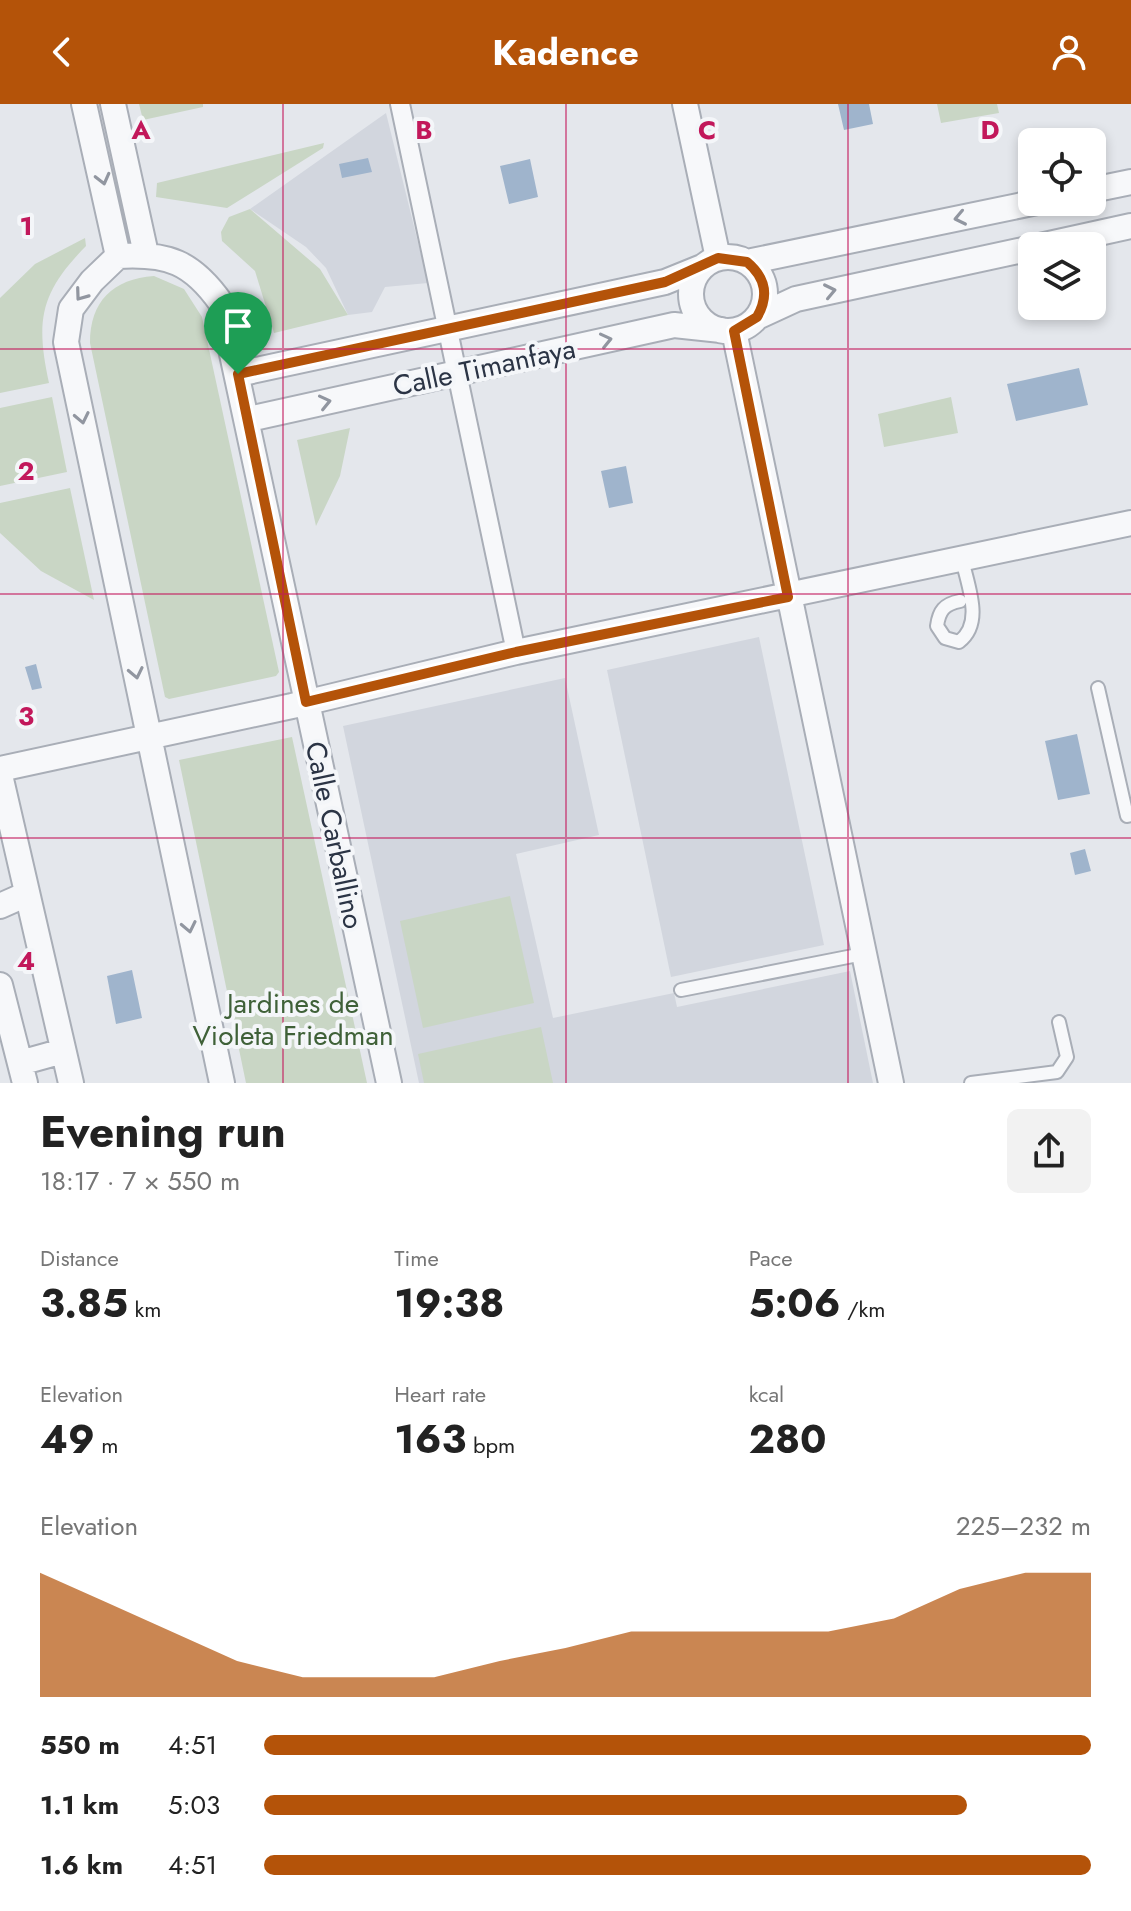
<!DOCTYPE html>
<html lang="en">
<head>
<meta charset="utf-8">
<style>
  :root { --surface:#fff; --page:#f2f2f2; --text:#222; --muted:#767676; --accent:#b45309 }
  body { margin:0; font-family:Jost,sans-serif; background:var(--page); color:var(--text); height:100vh; display:flex; flex-direction:column; font-size:30px; white-space:nowrap }
  * { box-sizing:border-box; margin:0 }
  p { font-size:26px; color:var(--muted) }
  .icon { flex:none; width:44px; height:44px; fill:none; stroke:currentColor; stroke-width:2; stroke-linecap:round; stroke-linejoin:round }
  .map { position:relative; height:979px; overflow:hidden }
  .panel { display:flex; flex-direction:column; background:var(--surface); flex:1 }
  .panel>* { flex:none }
  .controls { position:absolute; left:1018px; top:24px; display:grid; gap:16px }
  .controls a { display:grid; place-items:center; width:88px; height:88px; border-radius:12px; background:var(--surface); box-shadow:0 4px 12px #0003; font-size:40px }
  .pin { position:absolute; display:grid; place-items:center; width:68px; height:68px; color:#fff; margin:-82px -34px; border-radius:50% 50% 50% 0; rotate:-45deg; box-shadow:0 0 8px #0007 }
  .pin .icon { rotate:45deg }
  .round { display:grid; place-items:center; flex:none; width:84px; height:84px; border-radius:12px; background:var(--page) }
  .headline { display:flex; align-items:center; justify-content:space-between; height:136px; padding:0 40px }
  h1 { font-size:44px; font-weight:700; line-height:60px }
  .figures { display:grid; grid-template-columns:repeat(3,1fr); gap:12px; height:136px; padding:8px 40px }
  .figures div { display:grid; align-content:center }
  .figures b { font-size:40px; font-weight:700 }
  .figures small { font-size:22px; font-weight:400 }
  .figures p { font-size:22px }
  .chart { height:224px; padding:16px 40px }
  .chart p { display:flex; justify-content:space-between }
  .chart svg { width:100%; height:144px; margin-top:8px; fill:var(--accent); opacity:.7 }
  ul { padding:0 40px; list-style:none; font-size:26px }
  li { display:grid; grid-template-columns:128px 96px 1fr; align-items:center; height:60px }
  li i { height:20px; border-radius:10px; background:var(--accent) }
  header { display:flex; justify-content:space-between; align-items:center; height:104px; padding:0 40px; background:var(--accent); color:#fff; font-size:36px; font-weight:700 }
  .map>svg:first-child { display:block }
</style>
</head>
<body>
<header><svg class="icon" aria-label="back" viewBox="0 0 24 24"><path d="M15 5l-7 7 7 7"/></svg>Kadence<svg class="icon" aria-label="person" viewBox="0 0 24 24"><circle cx="12" cy="8" r="4"/><path d="M4 21q1-7 8-7t8 7"/></svg></header>
<div class="map">
<svg width="1131" height="979" viewBox="0 0 1131 979">
  <rect width="100%" height="100%" fill="#e4e7ec"/>
  <!-- built -->
  <path fill="#d2d6de" d="M386 9 428 179 385 183 372 208 348 211 326 164 306 143 250 105Z
    M759 533 824 841 671 873 607 566Z
    M565 574 599 731 516 750 553 914 674 889 677 903 850 867 873 979H419L343 622Z"/>
  <!-- green -->
  <path fill="#c9d6c5" d="M139 0H203V3L143 16Z
    M937 0H997L999 9 941 19Z
    M324 39 323 44 227 104 156 93 157 79Z
    M250 105 320 165 348 211 274 229 255 167 222 137 221 128 229 113Z
    M85 134 86 142C41 188 35 215 49 279L0 289V194L35 160Z
    M154 172 184 185 202 213 279 568 276 572 169 595 165 593 90 239C90 197 113 175 154 172Z
    M52 293 67 368 0 382V304Z
    M951 293 958 329 884 343 878 310Z
    M350 324 340 372 316 422 297 336Z
    M70 384 94 496 41 467 0 429V399Z
    M292 633 367 979H246L179 656Z
    M510 792 534 899 423 924 400 817Z
    M541 923 553 979H424L418 950Z"/>
  <!-- water -->
  <path fill="#9fb4cc" d="M838 0H869L873 20 844 26Z
    M368 54 372 68 342 74 339 60Z
    M530 55 538 93 509 100 500 62Z
    M1079 264 1088 301 1016 317 1007 280Z
    M626 362 633 399 609 404 601 367Z
    M36 560 42 584 32 586 25 563Z
    M1077 630 1090 690 1058 696 1045 637Z
    M1085 745 1091 767 1075 771 1070 749Z
    M132 866 142 914 116 920 107 872Z"/>
  <g fill="none" stroke-linecap="round" stroke-linejoin="round">
    <defs>
      <path id="service" d="M960 497C944 500 939 507 937 522L945 534 959 538C984 519 968 483 962 455
        M1098 584 1127 712 1131 711
        M681 886 863 850
        M971 979 1057 968 1067 953 1059 918"/>
      <path id="pedestrian" d="M400 0 516 548"/>
      <path id="minor" d="M84 0 118 152
        M113 0 146 150
        M685 0 718 154
        M1092 86 1131 78
        M1040 142 1131 122
        M691 190a37 37 0 1 1 74 0a37 37 0 1 1-74 0Z
        M747 158 1037 98
        M757 213 796 195 1032 144
        M734 227 891 979
        M238 270 665 178 702 163
        M249 315 674 221 721 226
        M0 665 292 602 516 548 1131 419
        M0 671 71 979
        M0 802 27 790
        M0 881 25 979
        M20 959 63 947
        M222 979 66 238 71 205 92 177 118 152C168 149 192 158 221 199L389 979"/>
    </defs>
    <!-- service casing -->
    <use href="#service" stroke="#a9aeb7" stroke-width="16"/>
    <!-- pedestrian casing -->
    <use href="#pedestrian" stroke="#a9aeb7" stroke-width="22"/>
    <!-- minor casing -->
    <use href="#minor" stroke="#a9aeb7" stroke-width="28"/>
    <!-- service -->
    <use href="#service" stroke="#f7f8fa" stroke-width="12"/>
    <!-- pedestrian -->
    <use href="#pedestrian" stroke="#f7f8fa" stroke-width="18"/>
    <!-- minor -->
    <use href="#minor" stroke="#f7f8fa" stroke-width="24"/>
  </g>
  <!-- one-way arrows -->
  <defs><path id="oneway-chevron" d="M-2-3.5L2.5 0L-2 3.5" fill="none" stroke-width="1.6" stroke-linecap="round" stroke-linejoin="round" transform="scale(2)"/></defs>
  <g stroke="#9196a0">
    <use href="#oneway-chevron" transform="translate(103 75) rotate(76)"/>
    <use href="#oneway-chevron" transform="translate(960 114) rotate(168)"/>
    <use href="#oneway-chevron" transform="translate(830 187) rotate(-12)"/>
    <use href="#oneway-chevron" transform="translate(81 191) rotate(126)"/>
    <use href="#oneway-chevron" transform="translate(606 236) rotate(-13)"/>
    <use href="#oneway-chevron" transform="translate(325 298) rotate(-13)"/>
    <use href="#oneway-chevron" transform="translate(82 314) rotate(78)"/>
    <use href="#oneway-chevron" transform="translate(136 569) rotate(78)"/>
    <use href="#oneway-chevron" transform="translate(189 823) rotate(78)"/>
  </g>
  <g fill="none" stroke-linecap="round" stroke-linejoin="round">
    <defs>
      <path id="route" d="M718 154 747 158C766 174 769 192 757 213L734 227 788 493 516 548 306 598 238 270 665 178Z"/>
    </defs>
    <!-- route casing -->
    <use href="#route" stroke="#fff" stroke-width="16"/>
    <!-- route -->
    <use href="#route" stroke="#b45309" stroke-width="10"/>
  </g>
  <!-- grid -->
  <path fill="none" stroke="#c2185b" stroke-width="2" stroke-opacity="0.55" d="M283 0V979M566 0V979M848 0V979M0 245H1131M0 490H1131M0 734H1131"/>
  <g text-anchor="middle" stroke-width="8" stroke-linejoin="round" paint-order="stroke">
    <!-- street labels -->
    <g font-size="28" fill="#2b3445" stroke="#f4f6f9">
      <text transform="translate(484 263) rotate(-12)" y="10">Calle Timanfaya</text>
      <text transform="translate(335 731) rotate(78)" y="10">Calle Carballino</text>
    </g>
    <!-- park labels -->
    <g font-size="28" fill="#3f6138" stroke="#f4f6f9">
      <text x="293" y="909">Jardines de<tspan x="293" dy="32">Violeta Friedman</tspan></text>
    </g>
  </g>
  <g font-size="26" text-anchor="middle" font-weight="bold" fill="#c2185b" stroke="#f4f6f9" stroke-width="8" stroke-linejoin="round" paint-order="stroke">
    <text x="141" y="35">A</text>
    <text x="424" y="35">B</text>
    <text x="707" y="35">C</text>
    <text x="990" y="35">D</text>
    <text x="26" y="131">1</text>
    <text x="26" y="376">2</text>
    <text x="26" y="621">3</text>
    <text x="26" y="866">4</text>
  </g>
</svg>
<div class="controls">
<a><svg class="icon" aria-label="locate" viewBox="0 0 24 24"><circle cx="12" cy="12" r="6"/><path d="M12 2v4M12 18v4M2 12h4M18 12h4"/></svg></a>
<a><svg class="icon" aria-label="layers" viewBox="0 0 24 24"><path d="M12 4l9 5-9 5-9-5zM3 14l9 5 9-5"/></svg></a>
</div>
<div class="pin" style="left:238px;top:270px;background:#1e9e55"><svg class="icon" aria-label="arrive" viewBox="0 0 24 24"><path d="M6 21V4h12l-3 4 3 4H6"/></svg></div>
</div>
<section class="panel">
<div class="headline"><div><h1>Evening run</h1><p>18:17 · 7 × 550 m</p></div><a class="round"><svg class="icon" aria-label="share" viewBox="0 0 24 24"><path d="M12 15V3M7 8l5-5 5 5M5 13v7h14v-7"/></svg></a></div>
<div class="figures">
<div><p>Distance</p><b>3.85<small> km</small></b></div>
<div><p>Time</p><b>19:38</b></div>
<div><p>Pace</p><b>5:06<small> /km</small></b></div>
</div>
<div class="figures">
<div><p>Elevation</p><b>49<small> m</small></b></div>
<div><p>Heart rate</p><b>163<small> bpm</small></b></div>
<div><p>kcal</p><b>280</b></div>
</div>
<div class="chart"><p><span>Elevation</span>225–232 m</p>
<svg viewBox="0 0 160 44" preserveAspectRatio="none"><path d="M0 44V6L10 15L20 24L30 33L40 38L50 38L60 38L70 33L80 29L90 24L100 24L110 24L120 24L130 20L140 11L150 6L160 6V44z"/></svg>
</div>
<ul>
<li><b>550 m</b>4:51<i style="width:100%"></i></li>
<li><b>1.1 km</b>5:03<i style="width:85%"></i></li>
<li><b>1.6 km</b>4:51<i style="width:100%"></i></li>
</ul>
</section>
</body>
</html>
